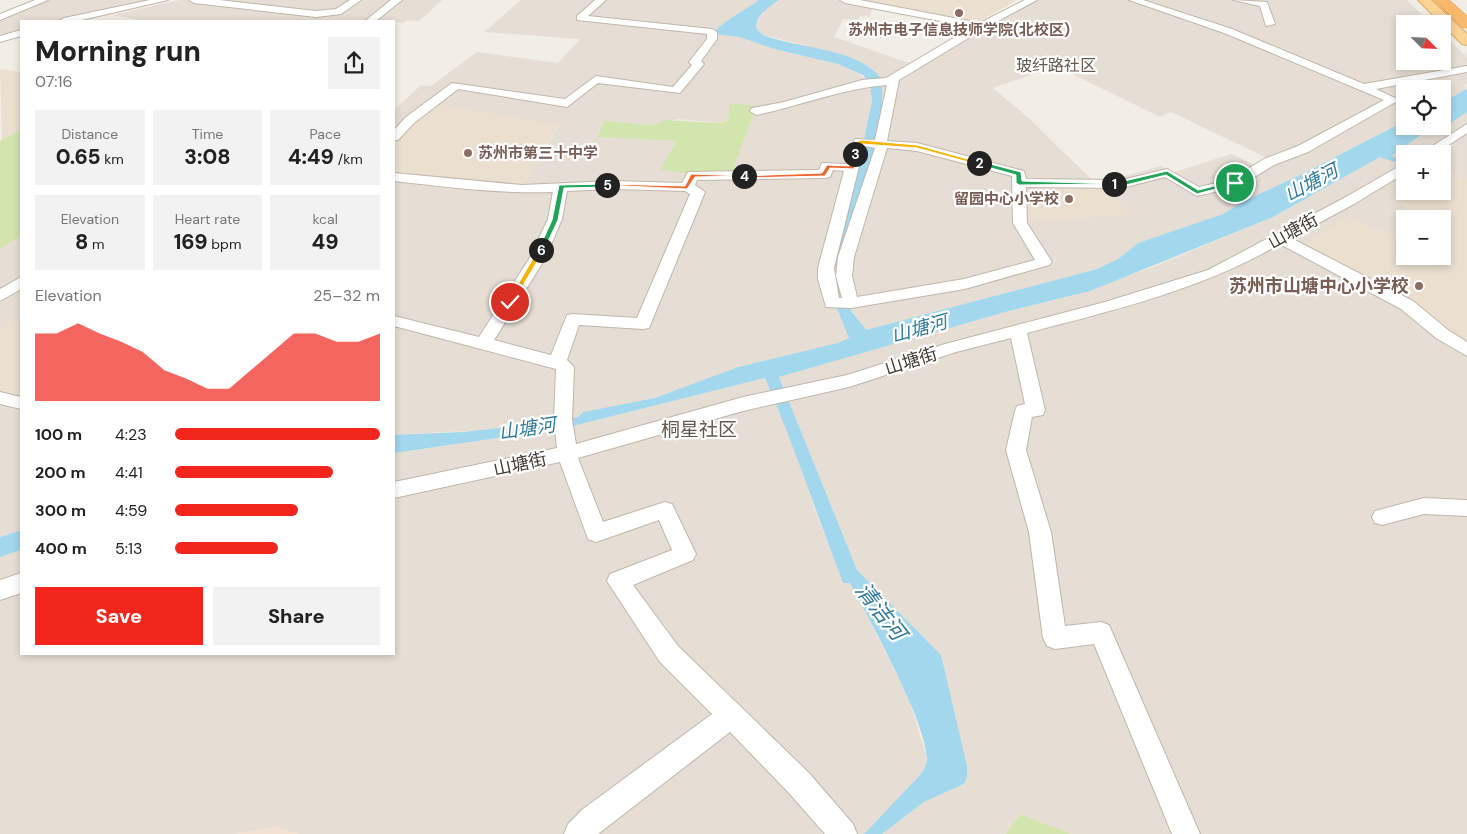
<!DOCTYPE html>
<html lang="en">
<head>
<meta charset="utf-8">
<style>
  :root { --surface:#fff; --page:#f2f2f2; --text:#222; --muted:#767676; --accent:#f2261d }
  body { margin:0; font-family:"DM Sans","Noto Sans SC",sans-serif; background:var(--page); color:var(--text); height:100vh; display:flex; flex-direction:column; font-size:19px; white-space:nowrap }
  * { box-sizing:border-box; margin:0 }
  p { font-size:16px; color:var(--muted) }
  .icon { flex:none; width:28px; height:28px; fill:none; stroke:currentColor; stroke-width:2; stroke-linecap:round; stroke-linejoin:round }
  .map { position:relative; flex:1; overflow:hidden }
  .panel { position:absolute; left:20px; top:20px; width:375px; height:635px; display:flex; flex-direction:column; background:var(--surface); border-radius:0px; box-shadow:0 2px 8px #0003 }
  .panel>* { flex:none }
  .needle { width:32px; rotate:114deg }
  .fabs { position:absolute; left:1396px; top:15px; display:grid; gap:10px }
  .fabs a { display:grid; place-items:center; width:55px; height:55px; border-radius:0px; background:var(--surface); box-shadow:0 2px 8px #0003; font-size:25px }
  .pin { position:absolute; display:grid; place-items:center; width:42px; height:42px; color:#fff; margin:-21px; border:2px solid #fff; border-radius:50%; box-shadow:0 1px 5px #0007 }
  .km { position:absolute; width:25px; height:25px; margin:-12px; border-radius:50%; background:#222; color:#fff; font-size:14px; line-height:25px; text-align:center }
  .round { display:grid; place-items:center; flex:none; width:52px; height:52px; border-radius:0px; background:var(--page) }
  .overview { display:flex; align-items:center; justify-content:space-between; height:85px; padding:0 15px }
  h1 { font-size:28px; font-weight:800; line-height:38px }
  .figures { display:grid; grid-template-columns:repeat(3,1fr); gap:8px; height:85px; padding:5px 15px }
  .figures div { display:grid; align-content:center; border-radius:0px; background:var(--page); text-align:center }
  .figures b { font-size:21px; font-weight:800 }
  .figures small { font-size:14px; font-weight:400 }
  .figures p { font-size:14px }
  .chart { height:140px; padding:10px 15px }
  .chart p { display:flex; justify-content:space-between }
  .chart svg { width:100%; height:90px; margin-top:5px; fill:var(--accent); opacity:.7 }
  .primary-button { display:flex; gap:10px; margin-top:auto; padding:10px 15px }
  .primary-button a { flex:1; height:58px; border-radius:0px; background:var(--accent); color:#fff; font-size:20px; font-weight:800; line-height:58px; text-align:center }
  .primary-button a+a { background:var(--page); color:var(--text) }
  ul { padding:0 15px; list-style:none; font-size:16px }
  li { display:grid; grid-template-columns:80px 60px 1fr; align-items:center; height:38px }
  li i { height:12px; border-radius:6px; background:var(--accent) }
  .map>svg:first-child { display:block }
</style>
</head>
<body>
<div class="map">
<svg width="1467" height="834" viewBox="0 0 1467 834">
  <rect width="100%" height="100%" fill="#f2ede5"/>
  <!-- residential -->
  <path fill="#e6ded4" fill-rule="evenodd" d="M42 0H152L55 21H21V31L0 37V16Z
    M180 0H393L368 21H144L112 15Z
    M398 0H442L419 21 407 20 404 23 372 21Z
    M521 0H759L732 19 716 33 739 37 774 49 838 64 853 70 866 79 870 84 872 101 863 144 832 257V297L849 338 839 343 738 367 655 398 584 412 578 417 549 423 484 430 394 435V175L524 188 527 178 558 126 428 103 394 131V110L421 85 431 86 477 52 558 63 580 39 484 32ZM757 105 734 167 741 174 660 170 676 141 597 136 604 121 652 125 677 119 720 123Z
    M779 0H875L871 3 873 6 870 17 860 16 859 20 843 19 834 37 909 63 891 76 881 78 870 67 839 54 763 35 756 28V24L766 9Z
    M1036 0H1407L1431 24H1405V61H1442L1443 34 1467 57V84L1463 85 1467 89 1443 102 1442 89H1405V121L1302 174 1244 201 1223 214 1138 243 1118 259 1097 269 866 330 842 296 835 273 837 261 858 201 875 144 883 100 882 84ZM1056 66 1160 117 1171 112 1267 158 1253 164 1231 154 1172 173 1161 166 1096 184 1130 213 1021 182 1093 181 1032 121 993 88Z
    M1467 112V179L1443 170 1442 154H1405V191H1412L1395 203 1419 213 1412 219H1405V225L1392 236 1346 217 1406 303 1467 352V834H1071L1020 814 1006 834H882L924 802 964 784 941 655 857 571 779 377 1009 311 1074 295 1153 267 1273 217 1380 157 1391 156 1428 130 1436 133Z
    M21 236V530L0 537V249Z
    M765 378 794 445 814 507 843 583H850L908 696 926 755V765L920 775 864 834H299L274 827 236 834H0V557L21 550V654H394V453L561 429Z"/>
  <!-- commercial -->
  <path fill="#f4e1d1" d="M274 827 299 834H236Z"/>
  <!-- education -->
  <path fill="#ebe0d0" d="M875 0H1017L977 23 871 3Z
    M0 69 21 72V130L2 141Z
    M428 103 558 125 527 178 524 188 394 175V131Z
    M1443 170 1467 179V352L1399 308 1299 249 1346 217 1392 236 1405 225V256H1442V219H1412L1419 213 1395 203 1412 191H1442Z
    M1020 181H1093L1131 214 1028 223Z
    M21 315V400L0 395V330Z"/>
  <!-- green -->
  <path fill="#d3e5af" d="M730 104 757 105 734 167 742 175 710 176 660 170 676 141 597 137 604 121 652 125 665 120 720 123 728 120Z
    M21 130V236L0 249V141Z
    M1020 814 1071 834H1006Z"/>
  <!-- water -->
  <path fill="#a3d7ed" d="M759 0H779C769 7 756 15 756 28L763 35C798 49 856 47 881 78 889 119 862 190 849 230 844 244 835 259 835 274 835 294 855 314 866 330L1097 269 1118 259 1138 243 1223 214 1244 201 1302 174 1405 121V126H1442L1443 102 1467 89V112L1436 133 1428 130 1391 156 1398 159 1394 162 1380 157 1273 217 1090 291 1009 311 779 377 857 570 941 655 967 766V776L964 784 924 802 882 834H864L920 775C922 772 925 768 926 765 935 736 866 614 850 583H843C817 515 794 445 765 378L561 429 394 453V435L462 432 549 423 578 417 583 412 655 398 738 367 838 343 849 338 832 297 829 276 863 144 872 101 870 84 863 75 838 64 774 49 739 37 716 34V30C729 18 745 10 759 0Z
    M21 530V550L0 557V537Z"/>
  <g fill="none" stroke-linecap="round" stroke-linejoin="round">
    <defs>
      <path id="minor" d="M35 0H48L0 20V14Z
        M150 0H168L77 21H59L64 18Z
        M189 0H219L316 11 336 9 350 0H361L341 14 316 17 194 3Z
        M391 0H402L376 21H365Z
        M595 0H606L588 16 712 29 717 32V39L701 61 704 64 680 93 598 83 567 107 458 89 414 123 398 140 394 141V130L406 117 452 83 565 99 596 76 673 87 692 65 689 62 707 39V34L577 20V16Z
        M840 0H860L980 23 1025 0H1037L985 28 899 80 887 141 917 143 1024 171 1026 179 1122 180 1167 169 1199 187 1230 180 1264 159 1298 146 1384 100 1224 33 1129 0H1143L1232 29 1364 84 1467 66V72L1376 89 1399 100 1308 152 1274 165 1240 186 1197 196 1165 177 1122 188 1026 187 1027 223 1052 262 1049 265 965 289 851 308 826 307 818 279V268L844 171 833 170 830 177 825 178 697 180 695 185 705 192 649 328 643 329 579 325 567 360 574 367 572 420 576 444 743 397 847 375 945 344 1105 302 1208 270 1344 198 1405 163V173L1354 204 1291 238 1413 301 1448 330 1467 342V356L1436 338 1401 309 1280 244C1201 290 1114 310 1027 333L1045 410 1043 415 1032 417 1026 450 1051 532 1065 626 1101 622 1109 625 1200 834H1172L1094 644 1055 649 1047 646 1043 638 1029 532 1006 450 1015 411 1017 406 1025 404 1011 338 956 352 849 387 743 411 578 458 603 522 665 502 672 504 696 554 693 560 633 585 678 646 809 773 853 824 857 834H825L789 793 730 732 598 834H564L568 824 583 809 712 714 660 662 607 581 610 574 672 550 659 520 596 542 588 539 560 462 394 498V482L557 448 554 420 556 369 394 326V316L479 337 529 259 548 219 553 192C500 194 447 187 394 181V173L522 185 613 181 682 183 688 172 819 170 822 163 846 164 855 139 875 140 887 85C843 88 800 106 756 115L750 111 752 108 784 102 862 80 886 78 972 27 845 3ZM864 146 875 148 838 257 836 276 842 298H839L834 268ZM887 148 917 151 1012 176 1013 223 1035 260 964 279 857 297 852 276 854 257ZM613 189 685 191 690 194 637 318 573 314 567 315 551 355 494 340 545 259 562 219 567 191Z
        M1233 0 1267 2 1275 24 1266 26 1260 6Z
        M21 30V36L0 42V36Z
        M1467 124V133L1435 154H1420Z
        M21 277V289L0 301V289Z
        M0 392 21 397V409L0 404Z
        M1424 498 1467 500V516L1424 514 1382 525 1375 523 1372 517 1375 511Z
        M21 573V593L0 600V580Z"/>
      <path id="major" d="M1418 0H1431L1467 34V45L1462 44Z"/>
      <path id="highway" d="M1434 0H1449L1467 16V28L1462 27Z"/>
    </defs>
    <!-- minor casing -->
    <use href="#minor" stroke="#c0b6ab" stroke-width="2"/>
    <!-- major casing -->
    <use href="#major" stroke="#dfae67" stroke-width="2"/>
    <!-- highway casing -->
    <use href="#highway" stroke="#d78d3a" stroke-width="1"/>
    <!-- minor -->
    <use href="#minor" fill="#fff" fill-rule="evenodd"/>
    <!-- major -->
    <use href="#major" fill="#fad396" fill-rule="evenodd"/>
    <!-- highway -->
    <use href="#highway" fill="#f8ba6a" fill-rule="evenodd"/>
  </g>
  <!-- split-1 -->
  <path fill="#22a559" stroke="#fff" d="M1167 171 1198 190 1235 181 1238 183 1197 194 1166 175 1122 186 1111 184Z"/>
  <!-- split-2 -->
  <path fill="#22a559" stroke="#fff" d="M979 161 1021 172 1022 181 1117 184 1019 185 1016 183V175L977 164Z"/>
  <!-- split-3 -->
  <path fill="#f5b400" stroke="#fff" d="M861 140 917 145 982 163 979 165 917 148 861 144 857 155H853L856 142Z"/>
  <!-- split-4 -->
  <path fill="#f0652b" stroke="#fff" d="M855 152 858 154 854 169 830 168 825 176 744 178 741 176 822 173 827 165 849 166 853 154Z"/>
  <!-- split-5 -->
  <path fill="#f0652b" stroke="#fff" d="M691 174 746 176 695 177 687 189 604 185 607 184 685 186Z"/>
  <!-- split-6 -->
  <path fill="#22a559" stroke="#fff" d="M607 184 609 187 564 188 558 220 544 250 538 251 552 220 559 185Z"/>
  <!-- split-7 -->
  <path fill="#f5b400" stroke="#fff" d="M541 248 544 250 513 302 507 303 538 250Z"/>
  <!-- markers -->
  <g fill="#8d6e63" stroke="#fff" stroke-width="2">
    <circle cx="959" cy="13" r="5"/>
    <circle cx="468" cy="153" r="5"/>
    <circle cx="1069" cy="199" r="5"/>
    <circle cx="1419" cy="286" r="5"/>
  </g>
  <g text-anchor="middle" stroke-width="4.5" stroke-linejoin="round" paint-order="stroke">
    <!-- far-education labels -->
    <g font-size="15" font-weight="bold" fill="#785e54" stroke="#fff">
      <text x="959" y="35">苏州市电子信息技师学院(北校区)</text>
      <text x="478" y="158" text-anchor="start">苏州市第三十中学</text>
      <text x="1059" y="204" text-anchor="end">留园中心小学校</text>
    </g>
    <!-- far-neighbourhood labels -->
    <g font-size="16" fill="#67594d" stroke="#fff">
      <text x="1056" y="71">玻纤路社区</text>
    </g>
    <!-- street labels -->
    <g font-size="18" fill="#443d35" stroke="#fff">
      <text transform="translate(1293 231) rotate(-29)" y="6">山塘街</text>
      <text transform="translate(911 361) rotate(-17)" y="6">山塘街</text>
      <text transform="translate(520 464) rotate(-12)" y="6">山塘街</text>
    </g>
    <!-- education labels -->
    <g font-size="18" font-weight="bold" fill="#785e54" stroke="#fff" text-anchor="end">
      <text x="1409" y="292">苏州市山塘中心小学校</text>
    </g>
    <!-- water labels -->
    <g font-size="19" font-style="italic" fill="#307a9c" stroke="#fff">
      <text transform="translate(1311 182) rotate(-28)" y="7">山塘河</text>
      <text transform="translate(919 328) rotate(-15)" y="7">山塘河</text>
      <text transform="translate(527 428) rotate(-8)" y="7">山塘河</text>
    </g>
    <!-- neighbourhood labels -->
    <g font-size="19" fill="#67594d" stroke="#fff">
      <text x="699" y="436">桐星社区</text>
    </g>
    <!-- near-water labels -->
    <g font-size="22" font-style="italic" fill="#307a9c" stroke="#fff">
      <text transform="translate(881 611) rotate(52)" y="8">清洁河</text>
    </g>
  </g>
</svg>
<div class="fabs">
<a><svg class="needle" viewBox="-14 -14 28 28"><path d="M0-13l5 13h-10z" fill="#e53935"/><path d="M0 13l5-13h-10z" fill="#767676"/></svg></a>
<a><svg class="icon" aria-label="locate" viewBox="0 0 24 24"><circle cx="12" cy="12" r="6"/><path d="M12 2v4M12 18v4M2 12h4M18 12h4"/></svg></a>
<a>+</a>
<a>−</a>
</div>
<div class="pin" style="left:1235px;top:183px;background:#1e9e55"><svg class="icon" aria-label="arrive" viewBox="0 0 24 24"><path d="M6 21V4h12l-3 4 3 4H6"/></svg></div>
<div class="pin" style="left:510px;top:302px;background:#d93025"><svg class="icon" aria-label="check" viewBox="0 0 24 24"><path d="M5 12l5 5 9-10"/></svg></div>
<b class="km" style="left:1114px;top:184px">1</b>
<b class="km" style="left:979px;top:163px">2</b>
<b class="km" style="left:855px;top:154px">3</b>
<b class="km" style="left:744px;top:176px">4</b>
<b class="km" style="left:607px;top:185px">5</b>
<b class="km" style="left:541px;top:250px">6</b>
<section class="panel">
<div class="overview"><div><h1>Morning run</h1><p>07:16</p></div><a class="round"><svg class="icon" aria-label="share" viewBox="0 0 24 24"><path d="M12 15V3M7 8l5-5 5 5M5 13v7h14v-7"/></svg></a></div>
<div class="figures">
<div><p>Distance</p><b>0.65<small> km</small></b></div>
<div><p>Time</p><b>3:08</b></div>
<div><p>Pace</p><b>4:49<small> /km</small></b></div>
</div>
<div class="figures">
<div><p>Elevation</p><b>8<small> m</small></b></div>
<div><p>Heart rate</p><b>169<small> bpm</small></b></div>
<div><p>kcal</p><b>49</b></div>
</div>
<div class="chart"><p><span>Elevation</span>25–32 m</p>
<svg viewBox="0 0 160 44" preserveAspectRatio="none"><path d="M0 44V11L10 11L20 6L30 11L40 15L50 20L60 29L70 33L80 38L90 38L100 29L110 20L120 11L130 11L140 15L150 15L160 11V44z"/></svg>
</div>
<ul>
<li><b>100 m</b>4:23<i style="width:100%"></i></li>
<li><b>200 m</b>4:41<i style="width:77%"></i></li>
<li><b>300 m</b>4:59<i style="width:60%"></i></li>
<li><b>400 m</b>5:13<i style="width:50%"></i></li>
</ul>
<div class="primary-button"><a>Save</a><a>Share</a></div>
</section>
</div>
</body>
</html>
